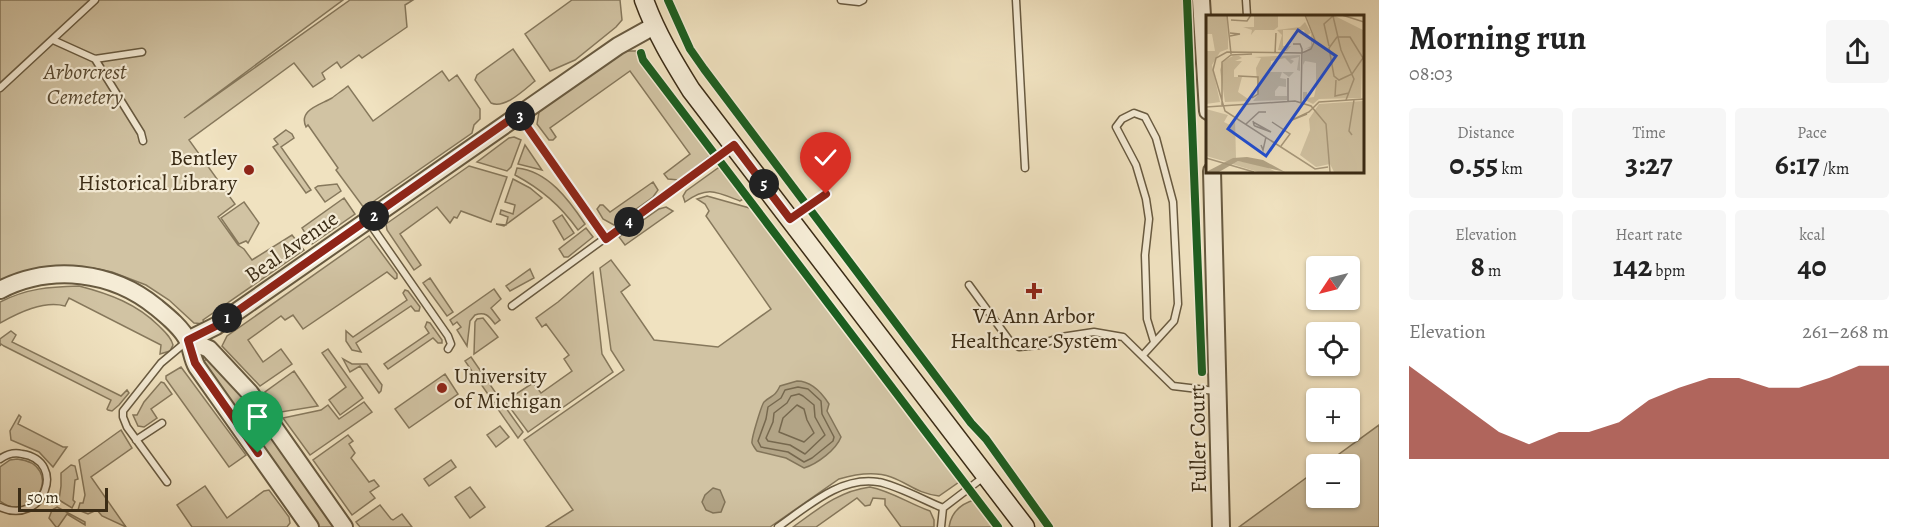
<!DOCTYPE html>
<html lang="en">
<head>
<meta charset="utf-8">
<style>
  :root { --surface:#fff; --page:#f6f6f6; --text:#222; --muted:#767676; --accent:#8f2418 }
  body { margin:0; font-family:Alegreya,serif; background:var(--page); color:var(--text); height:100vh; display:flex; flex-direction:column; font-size:22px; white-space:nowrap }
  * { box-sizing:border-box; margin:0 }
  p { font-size:20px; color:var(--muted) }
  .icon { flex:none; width:33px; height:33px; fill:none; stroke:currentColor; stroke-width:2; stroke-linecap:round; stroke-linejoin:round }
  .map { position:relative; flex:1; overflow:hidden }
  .panel { display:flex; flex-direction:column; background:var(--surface); width:540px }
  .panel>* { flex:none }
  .needle { width:39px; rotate:235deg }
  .controls { position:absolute; left:1306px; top:256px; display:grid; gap:12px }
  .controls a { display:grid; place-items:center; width:54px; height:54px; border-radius:6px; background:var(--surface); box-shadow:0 2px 4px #0004; font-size:30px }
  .scale { position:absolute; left:18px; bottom:15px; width:90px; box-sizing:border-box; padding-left:6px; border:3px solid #3b2c16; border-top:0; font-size:16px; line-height:21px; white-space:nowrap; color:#3b2c16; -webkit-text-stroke:4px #f5ecd6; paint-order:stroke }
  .pin { position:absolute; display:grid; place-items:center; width:51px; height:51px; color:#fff; margin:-62px -26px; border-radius:50% 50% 50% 0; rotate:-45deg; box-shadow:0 0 6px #0007 }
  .pin .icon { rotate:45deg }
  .km { position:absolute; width:30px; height:30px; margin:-15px; border-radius:50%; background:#222; color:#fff; font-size:16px; line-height:30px; text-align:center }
  .round { display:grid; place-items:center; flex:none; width:63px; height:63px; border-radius:6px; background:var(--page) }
  .summary { display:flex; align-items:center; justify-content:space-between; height:102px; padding:0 30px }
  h1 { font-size:33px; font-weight:700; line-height:45px }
  .metrics { display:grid; grid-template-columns:repeat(3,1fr); gap:9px; height:102px; padding:6px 30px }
  .metrics div { display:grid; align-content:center; border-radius:6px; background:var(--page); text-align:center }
  .metrics b { font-size:30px; font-weight:700 }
  .metrics small { font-size:16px; font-weight:400 }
  .metrics p { font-size:16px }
  .chart { height:168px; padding:12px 30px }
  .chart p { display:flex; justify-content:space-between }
  .chart svg { width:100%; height:108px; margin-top:6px; fill:var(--accent); opacity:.7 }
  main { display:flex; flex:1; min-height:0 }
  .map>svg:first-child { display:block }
</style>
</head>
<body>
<main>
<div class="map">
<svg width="1379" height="527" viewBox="0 0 1379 527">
  <rect width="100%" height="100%" fill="#f0e2c0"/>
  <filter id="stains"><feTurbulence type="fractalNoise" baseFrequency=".00333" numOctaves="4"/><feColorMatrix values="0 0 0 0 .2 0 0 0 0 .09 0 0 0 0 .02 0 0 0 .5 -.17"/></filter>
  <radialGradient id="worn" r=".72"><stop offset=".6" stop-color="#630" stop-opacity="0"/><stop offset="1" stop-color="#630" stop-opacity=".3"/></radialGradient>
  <!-- green -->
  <path fill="#d1c3a3" stroke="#86785c" stroke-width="1.5" d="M0 0H343L184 118 350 0H413L405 5 407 27 362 58 359 55 341 68 337 62 322 73 325 79 313 87 294 63 189 140 235 204 218 217 238 245 244 249 252 260 292 235 304 250 203 320 205 324 194 323 169 300 146 285 112 272 93 268H50L0 284Z
    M572 0H620L622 20 616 27 575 60 550 71 525 34Z
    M513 49 535 81C524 90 505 109 491 103L475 80 477 75Z
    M626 51H636L637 56 711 155 679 180 668 179 664 174 690 154 630 71 550 128 556 137 553 140H549L537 124 539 112 592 73Z
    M442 71 449 81 457 75 480 109V119L474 125 472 133 364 208 336 170 338 168 308 125 306 127C298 110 320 105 332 98 337 94 343 90 348 86L373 121Z
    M286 130 292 134 294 138 281 147 311 190 306 193 273 147 278 144 274 139Z
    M514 137 521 140 511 167 507 171 477 162 509 138Z
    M525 145 542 170 518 164Z
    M469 166 507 177 491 222 461 211 457 218 454 217 450 223 437 207 400 234 421 265 414 270 387 230 386 224Z
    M517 168C548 171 569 200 585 224L578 230C560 205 541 189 515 175Z
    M718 168H721L745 198 740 201C715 191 707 186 685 202L683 196 686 191Z
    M513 179 530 188 542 198 504 226 496 224 506 225 508 217 500 214 501 210 513 214 515 205 505 202Z
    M653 182 658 190 653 197 614 225 603 219 597 209 600 205H603L610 212Z
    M337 184 341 191 325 202 315 188 318 186Z
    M707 196 753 209 959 482 939 496C916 493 910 484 891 477 874 471 856 474 839 479L770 527H546L573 510 524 440 624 370 611 350 600 268 611 260 630 285 621 292 654 340 718 347 771 309 706 216 709 211 705 204 697 199Z
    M344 198 355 214 312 244 302 228Z
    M244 202 259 223 248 243 246 241 239 244 221 218Z
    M666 207 673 211 625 245 619 237 659 209Z
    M562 215 574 233 564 240 553 221Z
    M586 228 593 237 568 257H564L559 249Z
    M369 236 397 274V278L395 279 387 272 303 329 293 315 285 320 281 316 248 340 263 362 281 349 292 364 260 386 222 346 227 336Z
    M530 269 534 278 510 291 506 286Z
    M593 272 602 354 613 372 528 432 505 401 533 383 541 393 572 371 564 359 569 355 546 324 542 327 536 318 558 302Z
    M430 278 453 312 447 316 423 283Z
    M79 286C110 294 137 304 159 326 165 332 171 337 173 345L170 351 160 354 161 345 69 298 65 306C44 300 18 313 0 323V302C28 288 49 287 79 286Z
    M494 289 501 299 491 308 500 320 495 324C489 316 485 311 475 315L470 321 467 346 457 330 461 327 457 322 453 325 450 320Z
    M405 290 408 291 420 307 419 311H415L411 306 356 343 361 352 352 350 346 341V331L353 337 407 300 403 293Z
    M483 318 498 337 474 354 475 322 477 319Z
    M427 322 430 323 442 340V343H438L433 338 388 369 384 364 429 333 425 327Z
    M11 331 16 335 12 342 121 396 127 390 129 393 119 405 112 411 108 410 107 409 111 400 4 346 1 344 0 346V339Z
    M328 349 363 398 340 415 329 400 346 387 322 353Z
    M471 357 500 399 494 403 465 361Z
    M208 358 248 400 338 527H318L203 362Z
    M343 359 352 364H367L382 385 381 391 379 393 360 366 350 372Z
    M181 367 246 455 229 467 166 379V376Z
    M294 371 318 406 281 412 265 392Z
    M445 374 458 394 409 428 395 409Z
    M161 382 164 383 172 394 151 409 157 418 144 427 138 426 133 415H137L144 402Z
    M501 401 523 432 518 438 495 405Z
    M364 402 372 412 310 455 283 418 321 410 328 405 339 419Z
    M19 415 21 417 18 424 63 447H67L53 467 39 452 11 440 10 431Z
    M1379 425V527H1239L1317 470V498H1350V465H1324Z
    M500 426 509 437 496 447 487 435Z
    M121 430 132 448 91 477 126 527 102 516 97 510 88 514 78 510 80 503H83L85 495 79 460Z
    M348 435 353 441 349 444 355 453 351 458 369 482 374 480 379 486 370 492 375 498 352 515 313 460Z
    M17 459C66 464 35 527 0 501V467L10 460Z
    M451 460 456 467 429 486 424 479Z
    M71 465 75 466 78 479 75 480 73 500 75 502 72 508 59 500 61 486V473Z
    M205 486 227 518 264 491 269 490 289 517 290 523 287 527H192L177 505Z
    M470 487 485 507 470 518 455 497Z
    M870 487C891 491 910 504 930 511L934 520V527H901L885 505V499L873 498 870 505 865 506 857 498 816 527H793C818 509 839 491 870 487Z
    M974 500 995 527H949C951 513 961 504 974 500Z
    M380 505 391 519 393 520 402 514 412 527H360L356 522Z
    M57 507 85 522V525L67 514 58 527H56L49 518 52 510Z"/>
  <!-- water -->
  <path fill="#b2a486" stroke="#827459" stroke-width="1.5" d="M797 381C811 381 822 393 829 404L827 411 841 437C836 450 817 464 804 468L786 458 757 451C756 450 752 444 752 443 751 439 762 404 764 402 773 394 774 398 780 386Z
    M713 488 720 490 725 502 721 512 713 513 706 510 702 502 705 495Z"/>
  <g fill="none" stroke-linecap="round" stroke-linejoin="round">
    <!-- shore -->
    <path stroke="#76684e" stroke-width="1.5" d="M798 387 808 389 821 401 822 414 834 437 833 441 812 458 804 462 788 452 761 447 758 441 766 419 768 407 781 398 785 390Z
      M799 394 803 396 814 405 815 417 825 435 805 454 790 445 768 441 766 438 773 422 774 413 787 403 791 396Z
      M797 405 804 409 807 420 814 433 804 442 779 432 783 418Z"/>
    <defs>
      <path id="service" d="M841 0 859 2 863 0
        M1016 0 1025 168
        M1246 0 1247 16
        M53 40 95 59 142 52
        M95 59 141 133 143 141
        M0 88 95 0
        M520 117 606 239
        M792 217 826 194
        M368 221 448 336 451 344 448 349
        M969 285 1009 340 1019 347 1039 345 1061 337 1094 332 1123 337 1173 386 1215 391
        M512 306 730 147
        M1143 355 1174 321 1178 304 1173 202 1156 138 1145 117 1134 113 1122 119 1116 127 1136 165 1146 199 1149 219 1145 255 1147 319 1154 342
        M136 440 162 423
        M0 459C7 454 14 452 22 454 68 461 44 527 0 507
        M167 482 127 427 123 417V411L161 363 186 342
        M778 527C807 507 840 476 878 482 894 484 926 501 943 508
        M941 527 943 508 985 476"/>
      <path id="tertiary" d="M1201 0 1208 111
        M1212 171 1221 527
        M0 290C51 264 112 271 156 307 167 316 182 328 188 341 192 349 192 359 197 367L310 527
        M188 340 216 326 618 46 654 26
        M188 340 209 349 250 393 344 527"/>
      <path id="secondary" d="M644 0C656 33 673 61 691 90L1025 527"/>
    </defs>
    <!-- service casing -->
    <use href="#service" stroke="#685a40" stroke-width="9"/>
    <!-- tertiary casing -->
    <use href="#tertiary" stroke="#685a40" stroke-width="20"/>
    <!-- secondary casing -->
    <use href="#secondary" stroke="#3b2c16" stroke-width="21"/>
    <!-- service -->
    <use href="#service" stroke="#f5ecd6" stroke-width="6"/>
    <!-- tertiary -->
    <use href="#tertiary" stroke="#f5ecd6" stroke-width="16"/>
    <!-- secondary -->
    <use href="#secondary" stroke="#f5ecd6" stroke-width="18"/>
    <defs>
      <path id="cycleway" d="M668 0 690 49 704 69 971 423 986 439 1049 527
        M1187 0 1202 372
        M641 53 643 60 998 527"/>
    </defs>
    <!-- cycleway casing -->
    <use href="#cycleway" stroke="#f5ecd6" stroke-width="11"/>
    <!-- cycleway -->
    <use href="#cycleway" stroke="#1b5e20" stroke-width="8"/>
  </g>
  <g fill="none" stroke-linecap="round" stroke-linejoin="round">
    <defs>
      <path id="route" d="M258 453 195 363 188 340 216 326 518 114 606 239 734 145 790 219 826 194"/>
    </defs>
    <!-- route casing -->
    <use href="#route" stroke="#fff" stroke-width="12"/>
    <!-- route -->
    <use href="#route" stroke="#8f2418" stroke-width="8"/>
  </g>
  <!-- markers -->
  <g fill="#8f2418" stroke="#f5ecd6" stroke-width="2">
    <circle cx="249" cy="170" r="6"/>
    <path d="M1031 282h6v6h6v6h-6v6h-6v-6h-6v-6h6z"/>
    <circle cx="442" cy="388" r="6"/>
  </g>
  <g text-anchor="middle" stroke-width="4.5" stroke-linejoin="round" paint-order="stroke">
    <!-- park labels -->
    <g font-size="22" font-style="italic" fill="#594a32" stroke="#f5ecd6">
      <text x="85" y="79">Arborcrest<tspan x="85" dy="25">Cemetery</tspan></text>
    </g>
    <!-- poi labels -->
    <g font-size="22" fill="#3b2c16" stroke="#f5ecd6" text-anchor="end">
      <text x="237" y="165">Bentley<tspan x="237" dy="25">Historical Library</tspan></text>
      <text x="1034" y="323" text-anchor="middle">VA Ann Arbor<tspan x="1034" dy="25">Healthcare System</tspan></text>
      <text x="454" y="383" text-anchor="start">University<tspan x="454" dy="25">of Michigan</tspan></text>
    </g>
    <!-- street labels -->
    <g font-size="22" fill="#3b2c16" stroke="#f5ecd6">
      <text transform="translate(291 246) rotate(-35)" y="8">Beal Avenue</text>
      <text transform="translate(1197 439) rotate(-91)" y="8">Fuller Court</text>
    </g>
  </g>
  <!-- overview -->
  <g transform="translate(1206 15)">
    <rect width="158" height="158" fill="#f0e2c0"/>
    <path d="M0 0H21L22 24V34L14 37 6 50 14 87 0 89V36H9L6 19H0ZM48 0 72 1V12L68 15H49L45 20 46 15 37 12H48ZM100 0H127L157 15 155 83 113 84 107 89 97 84V77H101V83L108 82 110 73V48L99 46 97 50V39L110 26ZM99 7 108 23 105 32 97 35 105 31V18L100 21 98 15H77V31H85L81 36 72 35 76 20 71 15 94 12ZM94 40V56L91 55 93 42 84 44 88 46 85 49 79 43 65 46 64 57H88L83 62 76 57 74 63 80 64V72L73 71 69 76V81H81V85L47 86 52 80 50 53 55 43 48 42ZM27 41H33L36 43 29 46H36L28 55V62H36L32 77 45 86 19 87 14 55 17 46ZM157 86V157H128L124 149 110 152 94 140 104 115 103 104 113 89ZM0 94 22 100 18 107 24 110 29 104 30 143 21 147 0 141ZM32 146 57 150 70 157H52L26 149Z" fill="#d1c3a3"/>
    <path d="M41 142 57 145 79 157 32 146 13 157H0L27 143Z" fill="#b2a486"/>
    <path fill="none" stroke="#a8997c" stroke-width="1.5" d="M21 0 25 39M136 0 158 7M25 5 41 6 45 0M24 18 34 19 24 21M131 22H144L157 43 146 59 133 65 128 61 123 33ZM87 29H94L96 34 95 87M123 31 118 9 127 1 135 35 148 64 140 85M69 38 70 18M96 38 21 37 10 43 7 55 19 96 109 154 122 152M96 38 105 34 109 25 99 0M32 61 52 62V79L46 83M82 63V86M130 65 129 81 143 78M16 90V47L25 40 46 39M0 92 89 86 105 91 120 109 124 157M101 99 86 105 103 97 113 87 158 84M47 106 48 110 49 111 65 117 47 107M66 107 84 119 75 131M40 109 53 97H60M146 120 143 116 148 85M55 130 57 135 60 122M0 143 48 157"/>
    <path fill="#1d4ed8" fill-opacity="0.15" stroke="#1d4ed8" stroke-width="3" d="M92 15 130 41 60 141 22 114Z"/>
    <rect width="158" height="158" fill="none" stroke="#3b2c16" stroke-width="3"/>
  </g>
  <rect width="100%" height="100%" filter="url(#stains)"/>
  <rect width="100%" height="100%" fill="url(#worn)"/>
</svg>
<div class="controls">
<a><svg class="needle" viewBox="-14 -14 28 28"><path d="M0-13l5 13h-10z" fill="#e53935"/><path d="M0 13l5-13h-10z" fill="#767676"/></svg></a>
<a><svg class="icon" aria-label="locate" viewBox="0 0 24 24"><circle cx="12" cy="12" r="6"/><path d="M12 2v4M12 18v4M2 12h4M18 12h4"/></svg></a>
<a>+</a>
<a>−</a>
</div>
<div class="scale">50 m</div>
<div class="pin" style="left:258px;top:453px;background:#1e9e55"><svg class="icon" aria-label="arrive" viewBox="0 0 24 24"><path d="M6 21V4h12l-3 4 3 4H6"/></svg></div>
<div class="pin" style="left:826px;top:194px;background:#d93025"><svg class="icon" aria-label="check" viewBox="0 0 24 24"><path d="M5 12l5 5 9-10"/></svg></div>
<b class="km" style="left:227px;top:318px">1</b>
<b class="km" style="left:374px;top:216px">2</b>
<b class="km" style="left:520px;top:116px">3</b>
<b class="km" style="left:629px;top:222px">4</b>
<b class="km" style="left:764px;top:184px">5</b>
</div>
<section class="panel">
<div class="summary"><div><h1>Morning run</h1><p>08:03</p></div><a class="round"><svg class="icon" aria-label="share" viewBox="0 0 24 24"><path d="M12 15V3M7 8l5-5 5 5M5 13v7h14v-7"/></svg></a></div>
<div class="metrics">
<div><p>Distance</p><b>0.55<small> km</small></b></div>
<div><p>Time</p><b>3:27</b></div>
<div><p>Pace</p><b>6:17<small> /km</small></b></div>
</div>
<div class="metrics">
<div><p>Elevation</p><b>8<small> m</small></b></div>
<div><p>Heart rate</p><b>142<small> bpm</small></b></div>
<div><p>kcal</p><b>40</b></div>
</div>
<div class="chart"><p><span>Elevation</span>261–268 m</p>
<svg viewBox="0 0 160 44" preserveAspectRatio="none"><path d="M0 44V6L10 15L20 24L30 33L40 38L50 33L60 33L70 29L80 20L90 15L100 11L110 11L120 15L130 15L140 11L150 6L160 6V44z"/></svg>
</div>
</section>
</main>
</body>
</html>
